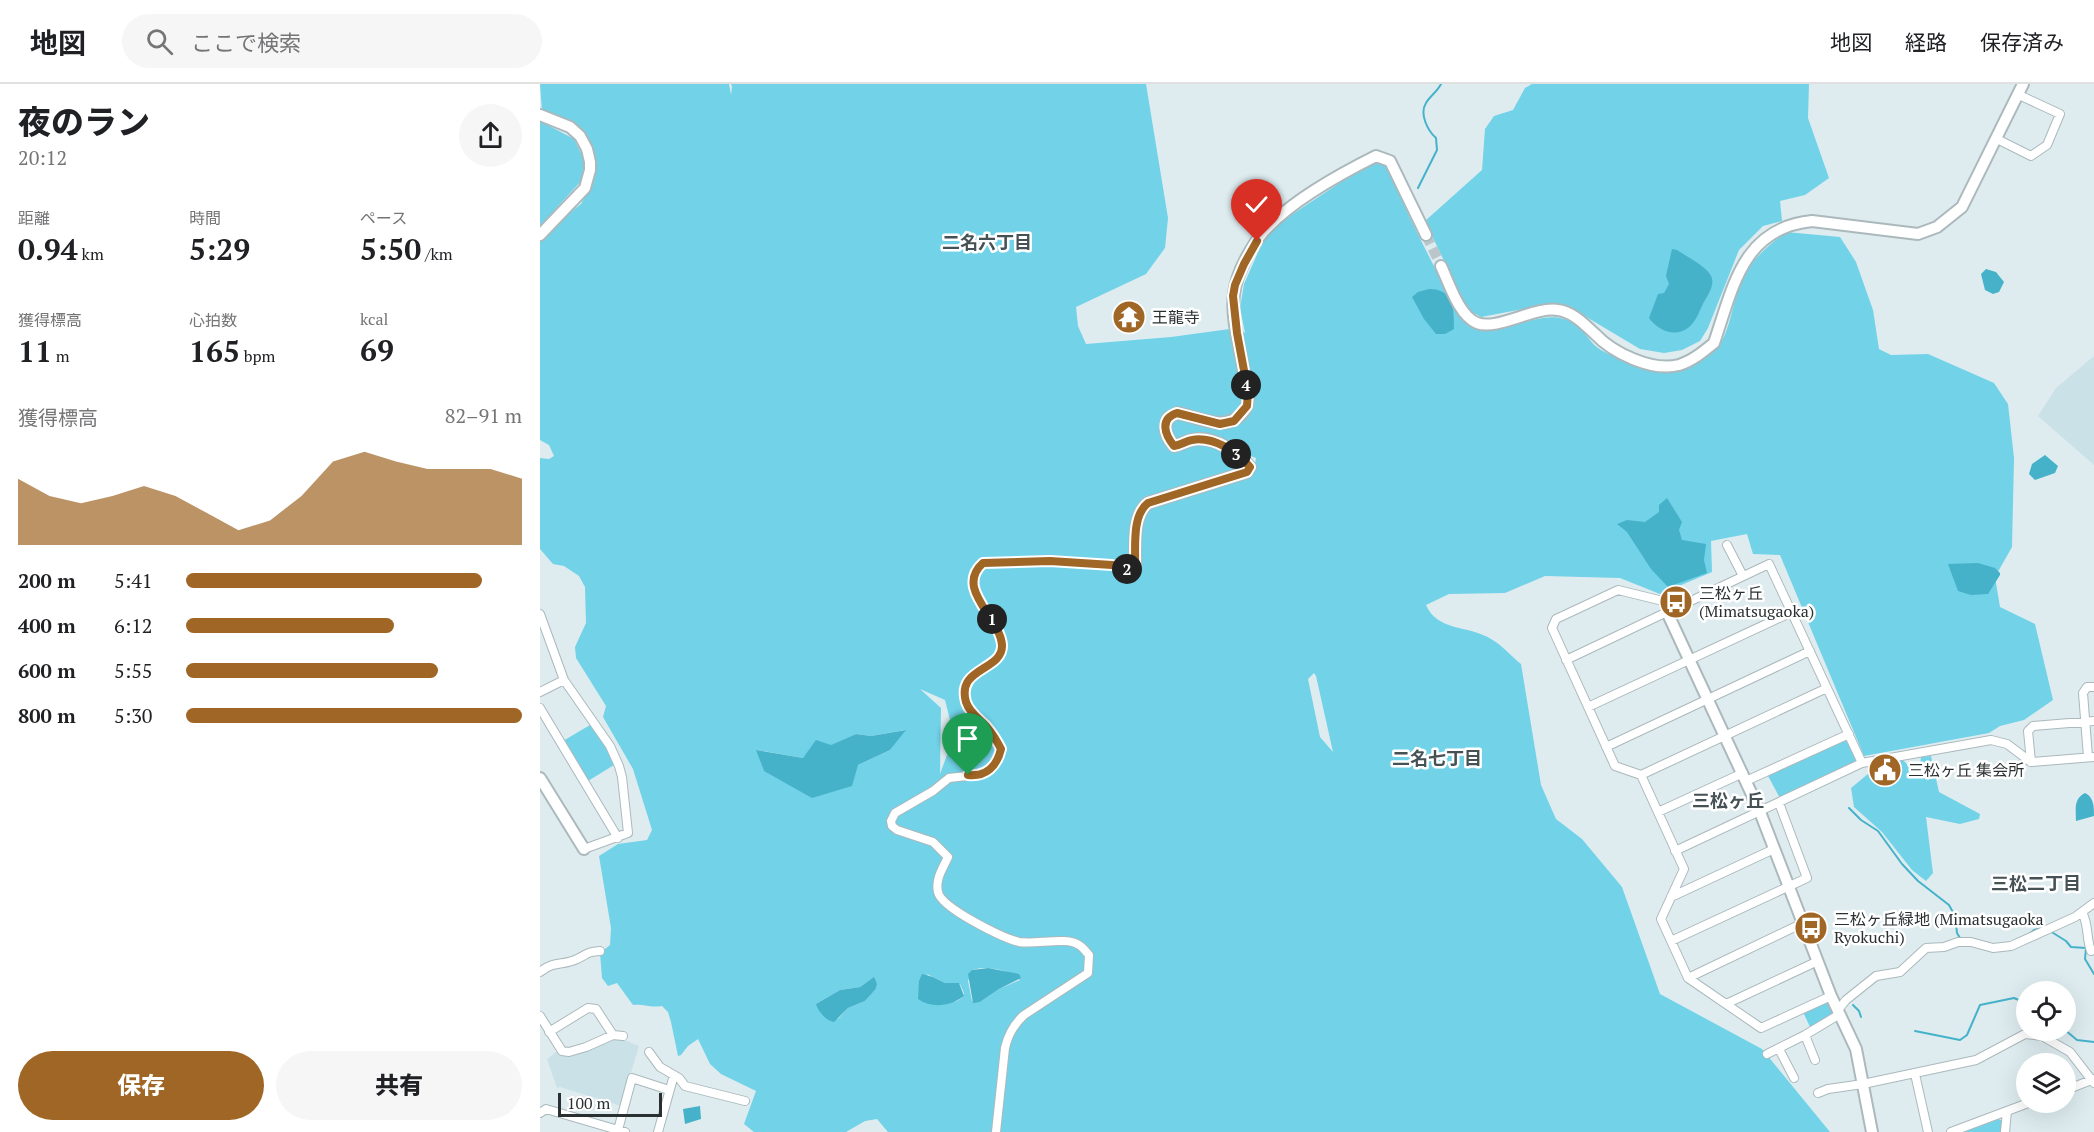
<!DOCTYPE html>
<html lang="ja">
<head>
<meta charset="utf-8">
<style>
  :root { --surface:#fff; --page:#f6f6f6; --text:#202124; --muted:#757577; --line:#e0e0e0; --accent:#a06625 }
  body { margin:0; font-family:"PT Serif","Noto Sans JP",serif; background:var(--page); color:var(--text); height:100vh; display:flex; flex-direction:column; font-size:22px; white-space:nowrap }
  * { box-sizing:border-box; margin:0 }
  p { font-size:20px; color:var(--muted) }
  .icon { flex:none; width:33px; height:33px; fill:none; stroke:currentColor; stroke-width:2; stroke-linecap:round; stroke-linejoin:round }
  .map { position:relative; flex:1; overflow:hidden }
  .side { display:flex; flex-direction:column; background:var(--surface); width:540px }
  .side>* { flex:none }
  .buttons { position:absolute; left:1476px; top:897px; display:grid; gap:12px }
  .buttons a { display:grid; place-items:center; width:60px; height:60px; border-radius:50%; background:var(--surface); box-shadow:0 6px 24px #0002; font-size:30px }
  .scale { position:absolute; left:18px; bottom:15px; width:104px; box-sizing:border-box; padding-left:6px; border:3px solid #2a3031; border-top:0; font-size:16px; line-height:21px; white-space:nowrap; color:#2a3031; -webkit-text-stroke:4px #fff; paint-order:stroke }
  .pin { position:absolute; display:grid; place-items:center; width:51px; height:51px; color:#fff; margin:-62px -26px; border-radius:50% 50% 50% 0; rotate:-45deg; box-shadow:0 0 6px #0007 }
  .pin .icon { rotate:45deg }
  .km { position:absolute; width:30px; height:30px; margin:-15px; border-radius:50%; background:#222; color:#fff; font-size:16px; line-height:30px; text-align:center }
  .round { display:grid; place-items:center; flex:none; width:63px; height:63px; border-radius:32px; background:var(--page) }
  .head { display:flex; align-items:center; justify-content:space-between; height:102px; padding:0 18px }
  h1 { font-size:33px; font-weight:800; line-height:45px }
  .stats { display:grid; grid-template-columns:repeat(3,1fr); gap:9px; height:102px; padding:6px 18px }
  .stats div { display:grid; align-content:center }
  .stats b { font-size:30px; font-weight:800 }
  .stats small { font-size:16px; font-weight:400 }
  .stats p { font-size:16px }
  .chart { height:168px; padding:12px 18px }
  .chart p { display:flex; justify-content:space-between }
  .chart svg { width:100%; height:108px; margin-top:6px; fill:var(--accent); opacity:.7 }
  .button { display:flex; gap:12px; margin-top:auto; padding:12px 18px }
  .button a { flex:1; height:69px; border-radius:36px; background:var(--accent); color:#fff; font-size:24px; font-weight:800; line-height:69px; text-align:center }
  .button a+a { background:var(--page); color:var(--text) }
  ul { padding:0 18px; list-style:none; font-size:20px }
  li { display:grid; grid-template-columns:96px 72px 1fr; align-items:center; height:45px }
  li i { height:15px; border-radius:8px; background:var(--accent) }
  header { display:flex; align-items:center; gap:36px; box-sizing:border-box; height:84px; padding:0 30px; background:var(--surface); border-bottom:2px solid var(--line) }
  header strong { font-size:28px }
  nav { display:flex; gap:33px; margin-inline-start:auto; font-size:21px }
  .search { width:420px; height:54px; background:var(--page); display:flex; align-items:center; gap:15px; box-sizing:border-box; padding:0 21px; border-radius:33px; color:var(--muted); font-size:22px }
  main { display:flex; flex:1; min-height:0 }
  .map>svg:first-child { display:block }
</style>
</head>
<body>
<header>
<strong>地図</strong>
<div class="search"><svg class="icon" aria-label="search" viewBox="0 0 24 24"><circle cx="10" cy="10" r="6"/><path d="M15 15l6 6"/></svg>ここで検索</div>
<nav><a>地図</a><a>経路</a><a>保存済み</a></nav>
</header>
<main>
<section class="side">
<div class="head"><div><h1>夜のラン</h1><p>20:12</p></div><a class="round"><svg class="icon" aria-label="share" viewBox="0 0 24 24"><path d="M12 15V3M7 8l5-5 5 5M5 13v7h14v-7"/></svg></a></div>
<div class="stats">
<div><p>距離</p><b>0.94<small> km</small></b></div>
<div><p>時間</p><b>5:29</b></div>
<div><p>ペース</p><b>5:50<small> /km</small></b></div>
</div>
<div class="stats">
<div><p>獲得標高</p><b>11<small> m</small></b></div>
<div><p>心拍数</p><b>165<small> bpm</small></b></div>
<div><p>kcal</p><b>69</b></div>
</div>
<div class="chart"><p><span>獲得標高</span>82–91 m</p>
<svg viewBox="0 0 160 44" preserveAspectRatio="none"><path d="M0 44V17L10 24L20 27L30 24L40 20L50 24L60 31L70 38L80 34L90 24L100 10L110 6L120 10L130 13L140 13L150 13L160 17V44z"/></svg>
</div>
<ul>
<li><b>200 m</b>5:41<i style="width:88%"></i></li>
<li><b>400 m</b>6:12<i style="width:62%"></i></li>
<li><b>600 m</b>5:55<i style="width:75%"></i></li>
<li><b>800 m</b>5:30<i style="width:100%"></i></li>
</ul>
<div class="button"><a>保存</a><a>共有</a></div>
</section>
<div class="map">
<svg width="1554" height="1048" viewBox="0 0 1554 1048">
  <rect width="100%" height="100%" fill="#deecf0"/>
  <!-- built -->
  <path fill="#cae1e7" d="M1554 272V381L1498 332 1516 304Z
    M75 955 84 956 99 962 81 1022 20 1003 17 1004 7 975 16 968 29 972Z"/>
  <!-- green -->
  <path fill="#71d2e8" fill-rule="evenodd" d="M0 0H189L191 11 192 2 191 0H606L628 134 625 164 606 190 536 223 538 242 546 260 631 253 697 244 705 249 700 224 704 200 723 157 739 139 833 77 847 82C864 123 883 162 904 201 911 215 917 234 931 243 952 256 996 226 1024 235 1044 241 1045 254 1058 264 1074 275 1117 291 1136 287 1145 285 1157 279 1165 274 1191 260 1190 223 1201 198 1212 174 1226 164 1246 148L1300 153 1316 178 1333 226 1339 265 1351 271 1388 270 1454 299 1468 320 1474 374 1472 463 1455 493 1460 523 1495 540 1513 616 1484 636 1460 642 1449 649 1324 672 1240 471 1213 470 1207 450 1171 457 1172 488 1120 510 1080 494 1005 492 965 509 909 510 886 521C898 548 929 541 951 555 962 561 971 572 981 580L1001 701 1016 735 1042 755 1082 803 1120 910 1222 965 1290 1048H348L337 1035 325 1037 306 1048H214L204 1040 216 1007 181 990 170 980 158 955 148 962 141 971 138 972 131 938 128 928 122 922C109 924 105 920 93 921L77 899 68 902 62 894 60 869 70 861 71 844 59 772 78 760 107 756 112 746 93 685 63 633 66 622 36 574 35 563 46 539 45 503 39 492 24 482 13 480 0 465V374L9 375 14 372 9 361 0 356V152L41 120 54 96 48 56 32 37 2 27ZM705 370 716 374 713 390 700 393ZM774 589 776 592 793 668 780 653 768 595ZM380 605 405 616 414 652 400 690 401 624ZM365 646 350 666 318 681 224 687 217 666 263 674 316 650 331 652ZM441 884C455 884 469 886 480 896L459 905 440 918 432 917 428 897 432 886ZM387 890 405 899 420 900 424 909 423 913 417 917 399 921ZM333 894 335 906 325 917 308 924 298 935 276 920 300 906 320 903Z
    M992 0H1269L1268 34 1289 94 1265 111 1240 117 1242 137 1223 142 1199 166 1168 244 1160 257 1142 266 1124 269 1100 265 1038 228 1004 221 941 233 927 225 885 137 942 86 945 45 954 32 973 26 985 4Z
    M0 37 34 55 44 75 42 96 0 142Z
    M50 641 62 656 74 681 48 697 23 657Z
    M1305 655 1318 678 1242 718 1227 690Z
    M1391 672 1399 708 1440 730 1439 735 1420 740 1386 733 1393 789 1386 797 1372 786 1342 748 1314 723 1311 704 1340 680 1363 676 1379 693 1381 673Z
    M1287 917 1295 930 1271 945 1263 928Z
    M1459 1035 1462 1037 1461 1048H1423Z"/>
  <!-- water -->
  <path fill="#45b2ca" d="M1132 165 1137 166C1146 172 1167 183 1171 192 1176 202 1166 213 1162 222 1159 228 1157 234 1153 239 1140 255 1120 249 1109 234L1118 210 1124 209 1129 200 1126 192Z
    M1446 185 1456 188 1464 198 1459 208 1453 210 1445 206 1441 190Z
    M889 205C914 205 914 224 914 245L905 250H896L884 235 872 213 878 208Z
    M1505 371 1518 382 1515 389 1495 396 1489 390 1492 380Z
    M1127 414 1142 438 1139 446 1142 456 1166 460 1164 476 1167 489 1128 503 1111 485 1087 448 1077 440 1087 436 1105 438 1119 428V421Z
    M1438 479 1455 484 1460 489V491L1448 510 1431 511 1418 507 1408 480Z
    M366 646 350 666 318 681 312 702 272 714 224 687 216 666 263 674 276 656 291 661 316 650 331 652Z
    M1545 709C1554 713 1554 723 1554 732L1536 737C1536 726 1533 715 1545 709Z
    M448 884 479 890 481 894 459 905 440 918 433 919 428 890 432 886Z
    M382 890 393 893 405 899H419L424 912C411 922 392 925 378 915L379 897Z
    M334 893 337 900 335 906 325 917 308 924 294 938C286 937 278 927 276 920L300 906 320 903Z
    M160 1022 161 1035 145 1040 143 1025Z"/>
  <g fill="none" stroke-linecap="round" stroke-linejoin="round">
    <!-- stream -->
    <path stroke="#45b2ca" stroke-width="2" d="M878 104 897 66 896 54C888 47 879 30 886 19 890 12 897 8 901 0
      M1309 724 1321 736 1338 747 1362 780 1378 797 1409 821 1415 832 1417 849 1420 854H1424
      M1510 847 1526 857 1531 863 1546 864 1545 875 1554 890
      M1489 850 1494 846 1502 844
      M1313 921 1319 927 1321 933
      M1525 946 1537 956 1554 958
      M1375 947 1420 956 1427 951 1440 921 1474 914 1486 919"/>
    <!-- secondary-tunnel -->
    <path stroke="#bac6ca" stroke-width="10" stroke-dasharray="10 5" stroke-linecap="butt" d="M886 151 901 182"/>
    <defs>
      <path id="street" d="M1457 55 1491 72 1507 61 1520 30 1479 11
        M1187 461 1203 492
        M0 530 24 596 70 662 79 682 82 693 88 749 44 765
        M1026 576 1127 528
        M0 608 24 596
        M1048 623 1252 528
        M0 624 78 754
        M1066 663 1270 567
        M1548 673 1543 609 1547 603H1554
        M1491 678 1488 647 1493 642 1554 637
        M1101 691 1287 604
        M1206 697 1309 650
        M1118 728 1203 689
        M1135 767 1322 679 1451 656 1467 660 1491 678 1554 673
        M1131 813 1234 765
        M1542 828C1549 841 1546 854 1551 867L1554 866
        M1131 857 1267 794 1239 719
        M0 888C15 876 23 882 37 875 48 870 46 868 60 867
        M1148 894 1263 839
        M1291 912 1221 944 1148 894 1121 835 1144 785 1101 691 1075 682 1012 544 1016 535 1078 506 1123 517 1136 524 1229 480 1322 679
        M1186 920 1278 877
        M1298 926 1306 916 1336 892 1360 888 1386 864 1404 863 1418 858H1431L1453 864 1471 862 1535 833 1554 819
        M0 932 22 967 29 968 46 963 73 951 83 952
        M9 948 48 924 56 925 73 951
        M1265 951 1275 976
        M1239 965 1254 994
        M109 968 120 983 139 994 145 1002 205 1017
        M1227 970 1265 951 1300 930
        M1375 990 1388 1048
        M1526 1006 1554 995
        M1278 1009 1288 1005 1323 1000 1436 976 1485 950 1502 952 1530 968 1554 999
        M0 1029 6 1025 85 1048
        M78 1046 92 994 129 1006
        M118 1048 134 991
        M456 1048 465 964C468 951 473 941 484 931L548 889 549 871C546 868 543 863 539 861 527 852 496 861 479 858 463 854 401 824 398 808 395 795 403 784 408 773L393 758 357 746 352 742 351 737 355 729 393 707 409 694 444 690 456 678 461 665C457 657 453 649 446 642 439 635 429 628 426 618 416 583 464 587 462 561 460 534 415 504 443 479L510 476 572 481 595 486
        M1411 1048 1491 1018
        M1465 1048 1467 1027"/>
      <path id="secondary" d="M0 31 30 43 40 52 47 65 50 78V86L45 104 0 151
        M901 182C909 199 919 232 937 239 957 247 995 222 1018 226 1033 228 1044 240 1055 250 1073 269 1112 288 1139 281 1152 277 1163 268 1174 259 1193 204 1202 144 1272 137L1378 150 1397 143 1422 123 1483 0
        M595 486C596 466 591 433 608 419L707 388 710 383C698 368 673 351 652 356 646 357 641 361 634 362 626 352 623 346 628 334L637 329C659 333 687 350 704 327 713 315 705 296 703 283 699 259 691 234 694 210 696 189 714 156 729 142 756 114 802 89 836 72L850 77 886 151
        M1136 524 1127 528 1220 728 1291 912 1316 965 1332 1048
        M0 694 44 765"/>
    </defs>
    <!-- street casing -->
    <use href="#street" stroke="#abb9bc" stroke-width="10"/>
    <!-- secondary casing -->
    <use href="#secondary" stroke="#abb9bc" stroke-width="14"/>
    <!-- street -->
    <use href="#street" stroke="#fff" stroke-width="8"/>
    <!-- secondary -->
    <use href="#secondary" stroke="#fff" stroke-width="10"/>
  </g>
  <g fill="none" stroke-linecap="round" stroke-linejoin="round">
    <defs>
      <path id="route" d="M428 691C446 693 457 682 461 665 457 657 452 649 446 642 439 635 429 628 426 618 416 583 463 587 462 561 460 533 414 505 443 479L510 477 572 481 595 486C596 466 591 432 608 419L707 388 710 383C698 368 673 352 652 356 646 357 641 361 634 362 625 351 619 335 637 329L680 340 694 337 707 322 708 308 697 249 693 212 695 201 704 180 717 157"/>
    </defs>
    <!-- route casing -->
    <use href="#route" stroke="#fff" stroke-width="12"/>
    <!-- route -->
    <use href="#route" stroke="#a06625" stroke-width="8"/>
  </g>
  <!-- icons -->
  <defs>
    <symbol id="temple-disc" viewBox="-11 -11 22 22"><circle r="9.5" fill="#a06625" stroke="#fff"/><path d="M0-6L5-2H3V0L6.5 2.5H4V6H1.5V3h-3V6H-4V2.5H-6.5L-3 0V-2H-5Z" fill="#fff"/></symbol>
    <symbol id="bus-disc" viewBox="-11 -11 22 22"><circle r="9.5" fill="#a06625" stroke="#fff"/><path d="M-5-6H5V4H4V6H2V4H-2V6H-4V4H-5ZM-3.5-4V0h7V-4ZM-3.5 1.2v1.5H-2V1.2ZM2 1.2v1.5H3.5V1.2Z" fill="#fff"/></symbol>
    <symbol id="civic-disc" viewBox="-11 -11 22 22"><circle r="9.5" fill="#a06625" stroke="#fff"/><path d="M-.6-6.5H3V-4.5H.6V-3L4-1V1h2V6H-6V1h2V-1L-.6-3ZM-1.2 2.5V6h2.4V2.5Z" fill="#fff"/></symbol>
  </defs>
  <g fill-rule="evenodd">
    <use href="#temple-disc" x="570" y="214" width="38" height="38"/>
    <use href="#bus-disc" x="1117" y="499" width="38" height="38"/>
    <use href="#civic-disc" x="1326" y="667" width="38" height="38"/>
    <use href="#bus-disc" x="1252" y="825" width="38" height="38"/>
  </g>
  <g text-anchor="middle" stroke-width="5" stroke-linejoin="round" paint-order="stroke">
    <!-- poi labels -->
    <g font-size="16" fill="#2a3031" stroke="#fff" text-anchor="start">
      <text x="612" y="239">王龍寺</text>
      <text x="1159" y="515">三松ヶ丘<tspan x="1159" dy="18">(Mimatsugaoka)</tspan></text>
      <text x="1368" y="692">三松ヶ丘 集会所</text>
      <text x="1294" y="841">三松ヶ丘緑地 (Mimatsugaoka<tspan x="1294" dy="18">Ryokuchi)</tspan></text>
    </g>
    <!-- neighbourhood labels -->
    <g font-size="18" font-weight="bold" fill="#455154" stroke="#fff">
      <text x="447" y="165">二名六丁目</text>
      <text x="897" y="681">二名七丁目</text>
      <text x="1188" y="723">三松ヶ丘</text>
      <text x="1496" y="806">三松二丁目</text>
    </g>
  </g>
</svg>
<div class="buttons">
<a><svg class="icon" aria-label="locate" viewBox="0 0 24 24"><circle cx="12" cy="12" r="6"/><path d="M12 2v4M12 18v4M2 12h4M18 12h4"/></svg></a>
<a><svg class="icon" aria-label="layers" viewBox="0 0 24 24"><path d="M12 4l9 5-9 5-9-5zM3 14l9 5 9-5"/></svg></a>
</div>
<div class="scale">100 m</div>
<div class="pin" style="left:428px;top:691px;background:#1e9e55"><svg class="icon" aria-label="arrive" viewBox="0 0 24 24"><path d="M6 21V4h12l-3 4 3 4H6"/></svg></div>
<div class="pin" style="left:717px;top:157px;background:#d93025"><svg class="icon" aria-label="check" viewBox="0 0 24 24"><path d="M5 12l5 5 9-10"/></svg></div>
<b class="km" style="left:452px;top:535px">1</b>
<b class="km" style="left:587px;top:485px">2</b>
<b class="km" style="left:696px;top:370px">3</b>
<b class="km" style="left:706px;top:301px">4</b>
</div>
</main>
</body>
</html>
